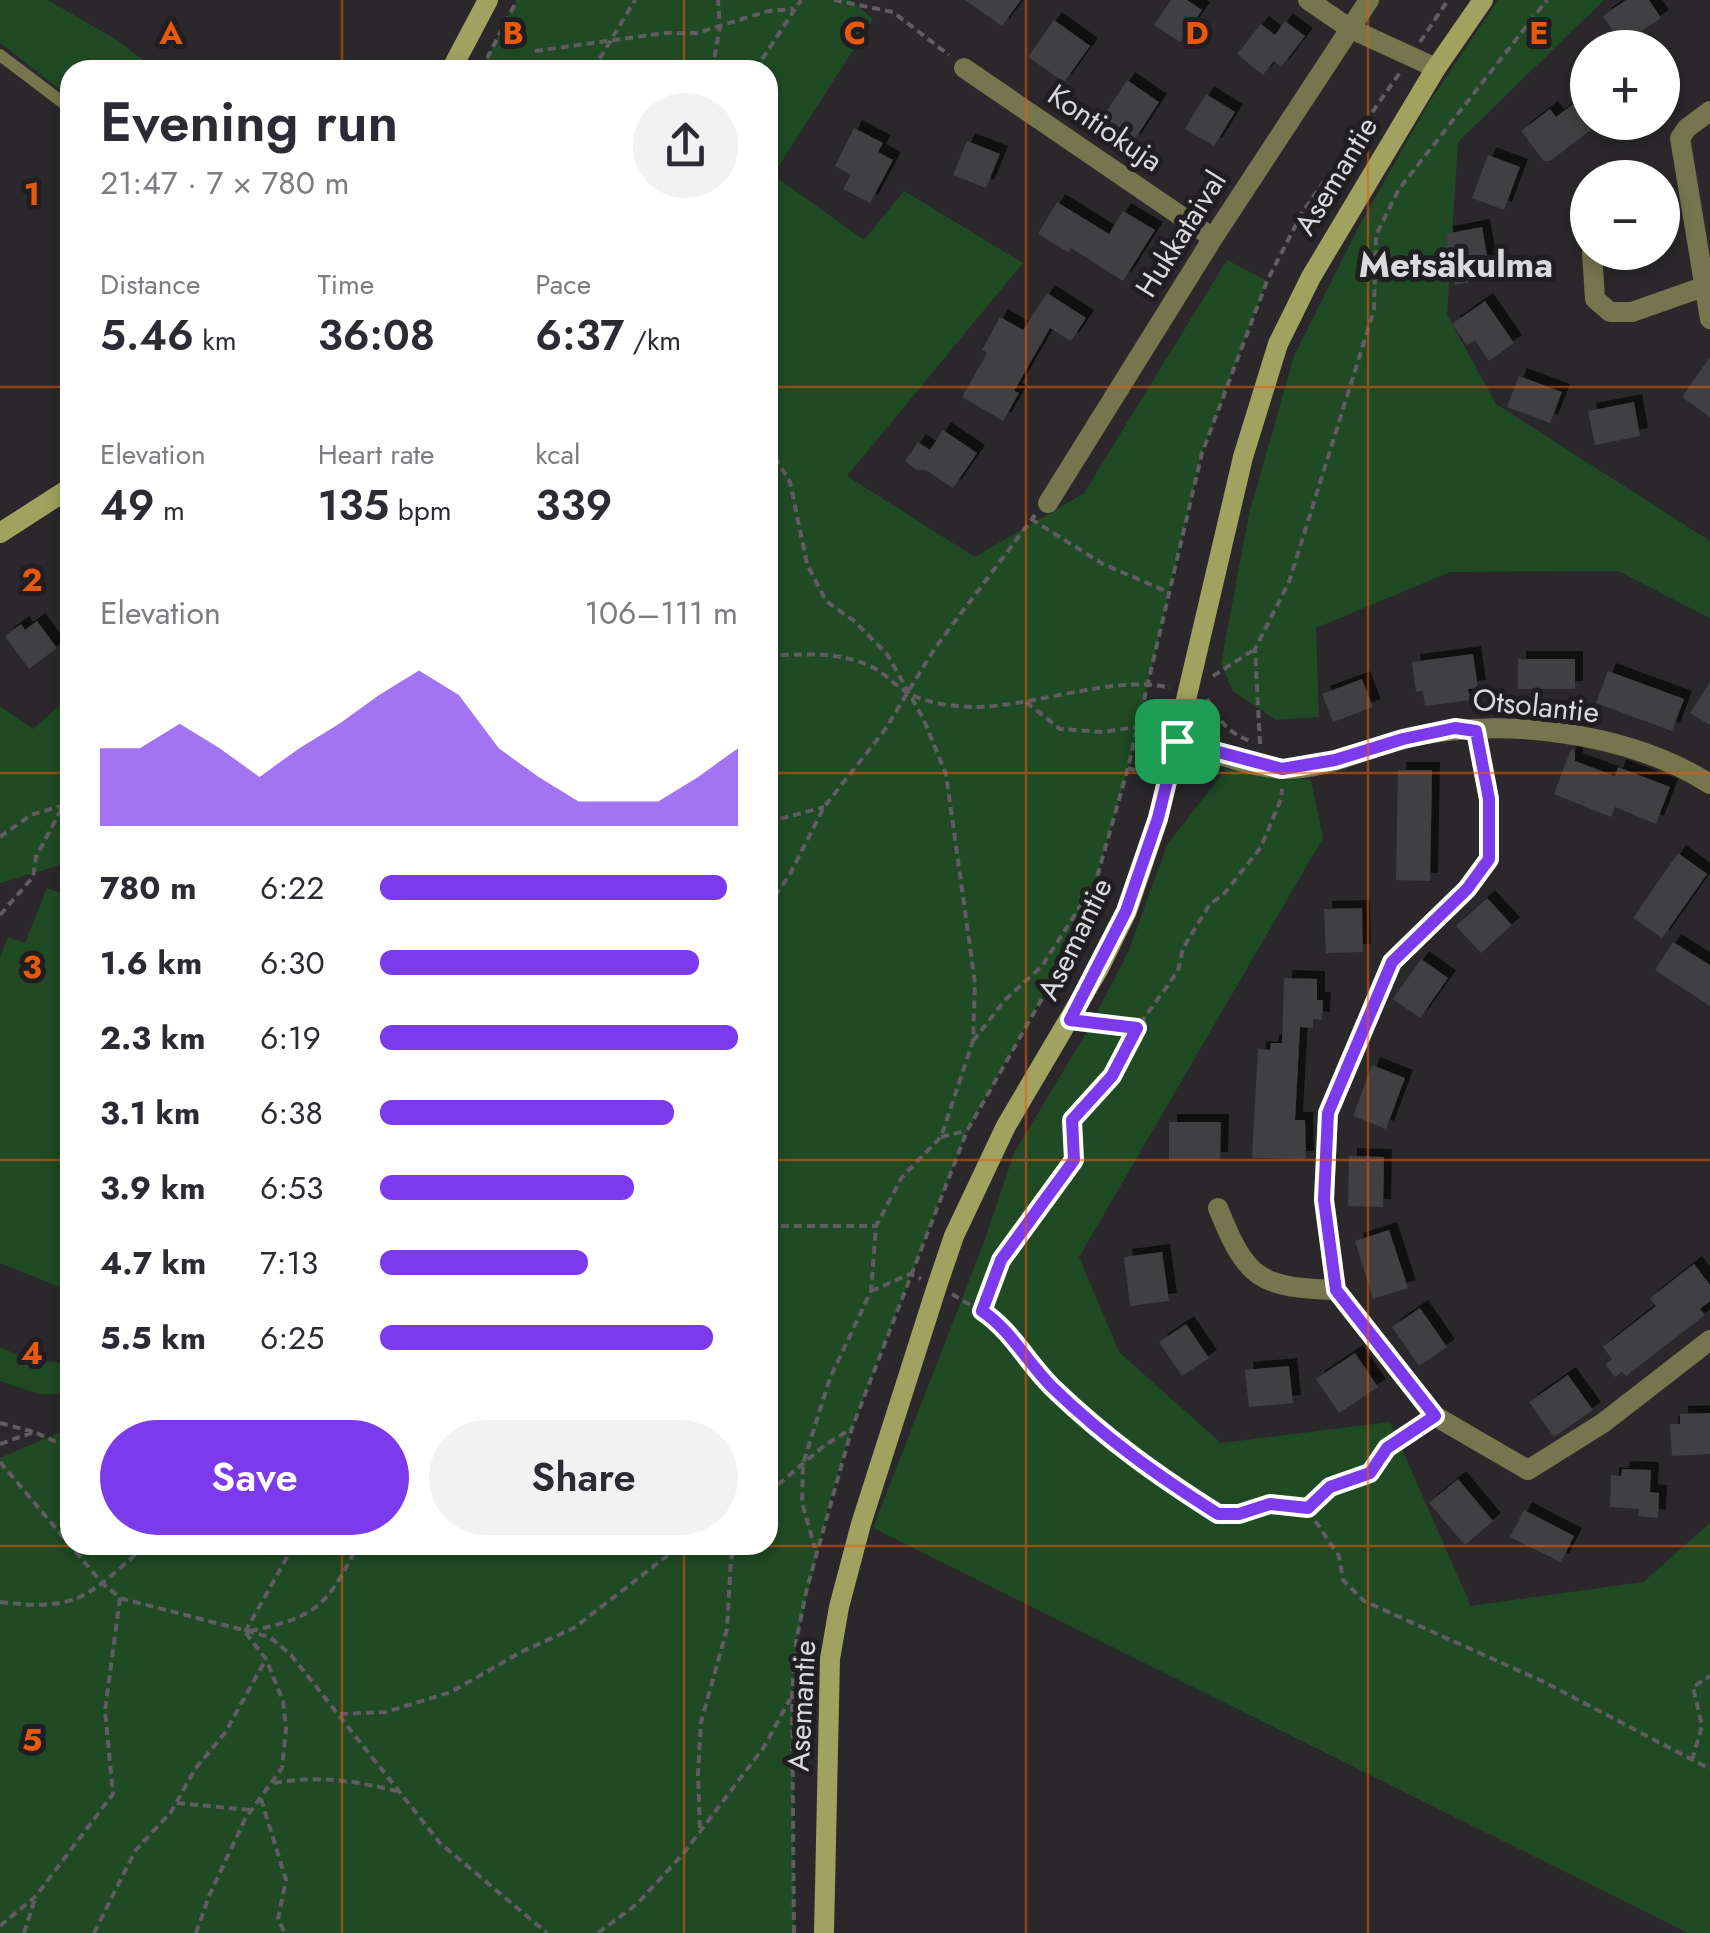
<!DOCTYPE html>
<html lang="en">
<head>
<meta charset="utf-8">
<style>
  :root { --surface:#fff; --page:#f2f2f3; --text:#2b2b33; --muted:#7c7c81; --accent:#7c3aed }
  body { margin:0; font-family:Jost,sans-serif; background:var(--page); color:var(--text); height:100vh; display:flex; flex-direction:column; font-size:38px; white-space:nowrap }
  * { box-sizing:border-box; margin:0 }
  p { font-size:32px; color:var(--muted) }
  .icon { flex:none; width:55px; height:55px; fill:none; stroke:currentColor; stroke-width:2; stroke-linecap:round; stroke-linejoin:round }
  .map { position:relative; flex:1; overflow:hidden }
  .drawer { position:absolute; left:60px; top:60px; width:718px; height:1495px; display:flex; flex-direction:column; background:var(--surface); border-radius:30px; box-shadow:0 5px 15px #0003 }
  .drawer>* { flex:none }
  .tools { position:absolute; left:1570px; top:30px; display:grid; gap:20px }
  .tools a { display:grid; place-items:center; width:110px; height:110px; border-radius:50%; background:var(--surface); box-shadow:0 5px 15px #0003; font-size:50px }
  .pin { position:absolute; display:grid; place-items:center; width:85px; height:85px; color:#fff; margin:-42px; border-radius:20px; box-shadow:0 5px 15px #0006 }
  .round { display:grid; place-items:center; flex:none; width:105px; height:105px; border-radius:52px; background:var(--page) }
  .overview { display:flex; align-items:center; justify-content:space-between; height:170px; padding:0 40px }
  h1 { font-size:55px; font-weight:600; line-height:75px }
  .figures { display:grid; grid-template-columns:repeat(3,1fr); gap:15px; height:170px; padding:10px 40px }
  .figures div { display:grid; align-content:center }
  .figures b { font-size:42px; font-weight:600 }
  .figures small { font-size:28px; font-weight:400 }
  .figures p { font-size:28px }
  .chart { height:280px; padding:20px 40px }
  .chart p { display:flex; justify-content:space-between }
  .chart svg { width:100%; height:180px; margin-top:10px; fill:var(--accent); opacity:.7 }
  .primary-button { display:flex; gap:20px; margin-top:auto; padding:20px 40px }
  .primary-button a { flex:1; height:115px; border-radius:60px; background:var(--accent); color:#fff; font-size:40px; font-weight:600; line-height:115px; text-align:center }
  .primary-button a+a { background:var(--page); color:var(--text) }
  ul { padding:0 40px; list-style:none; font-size:32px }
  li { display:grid; grid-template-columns:160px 120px 1fr; align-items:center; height:75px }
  li i { height:25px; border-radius:12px; background:var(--accent) }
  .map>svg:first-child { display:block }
</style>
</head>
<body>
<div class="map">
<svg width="1710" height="1933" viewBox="0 0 1710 1933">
  <defs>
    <filter id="shadow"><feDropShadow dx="8" dy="-8" stdDeviation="0" flood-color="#0009"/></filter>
  </defs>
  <rect width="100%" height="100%" fill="#2a282b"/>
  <!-- green -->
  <path fill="#204a24" d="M0 0H48L115 39 157 70H70V97L0 43Z
    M517 0H850L873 19 773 175 864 240 904 191 1023 263 847 476 975 557 1084 493 1227 260 1267 281 1202 453 1128 768 1095 884 1057 971 967 1131 852 1428 830 1500 796 1642 792 1695 794 1933H0V1458L70 1428V1545H768V70H481Z
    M1498 0H1604L1458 142 1447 315 1496 404 1710 541V618L1618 571 1450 572 1316 628 1319 717 1276 720 1233 691 1221 664 1249 514 1294 356 1359 226 1430 101Z
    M70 696V862L0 883V706L33 729Z
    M1226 769 1311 780 1323 838 1079 1257 1119 1352 1221 1443 1390 1422 1471 1606 1643 1582 1710 1523V1933H1688L873 1528 984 1242 1014 1153 1088 1030 1129 950 1167 845Z
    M47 888 70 897V944L63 951 70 955V1291L0 1263V957L8 937 25 943Z
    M0 1347 26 1359 70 1364V1394H39L0 1381Z"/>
  <!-- building -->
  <path fill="#413f42" filter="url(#shadow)" d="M965 0H1021L1002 26Z
    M1171 0H1187L1202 10 1180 42 1154 25Z
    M1626 0H1649L1661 18 1622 44 1603 16Z
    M1054 20 1090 46 1064 82 1028 57Z
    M1285 21 1305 36 1281 67 1274 61 1263 75 1237 54 1261 24 1275 35Z
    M1127 80 1159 102 1133 142 1101 120Z
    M1206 94 1235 112 1214 146 1185 129Z
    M1573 104 1592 129 1550 161H1544L1521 131 1550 109 1556 117Z
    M854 128 883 143 878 152 893 160 870 203 843 189 851 175 835 166Z
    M967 141 1000 154 986 188 953 175Z
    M1488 155 1520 167 1504 210 1472 198Z
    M1057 202 1109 234 1123 211 1155 230 1123 281 1071 248 1068 252 1038 234Z
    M1482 227 1491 278 1455 285 1445 234Z
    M1047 293 1086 318 1071 341 1050 328 1014 391 1019 393 1003 421 962 397 987 353 982 350 1000 317 1023 330Z
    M1485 301 1514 343 1489 361 1475 340 1467 345 1452 324Z
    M1710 357V417L1682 397Z
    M1519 376 1562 392 1550 423 1507 407Z
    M1634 402 1640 436 1595 445 1588 411Z
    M943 430 977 453 953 488 926 470H917L905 461 918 442 930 450Z
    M37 621 57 648 29 669 5 636 21 624 25 630Z
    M1473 654 1478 688 1468 689 1470 700 1425 706 1423 691 1416 692 1412 662Z
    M1518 659H1575V689H1518Z
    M1608 671 1684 699 1672 731 1596 703Z
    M1362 679 1373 707 1333 722 1322 694Z
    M1710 682V725L1690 713Z
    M1571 749 1575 750V761L1615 776 1618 767 1670 787 1656 824 1615 807 1611 817 1554 794Z
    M1398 770H1432L1430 881 1396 880Z
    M1678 853 1707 874 1662 938 1633 918Z
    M1487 898 1512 925 1481 953 1456 926Z
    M1362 908 1363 952 1326 953 1324 909Z
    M1673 942 1710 965V1006L1655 970Z
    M1421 959 1448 978 1420 1018 1393 999Z
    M1284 978 1317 979V1000H1323L1322 1020 1313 1019V1028L1300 1027 1295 1120H1305L1306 1159 1252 1158 1258 1049 1270 1050 1271 1043H1282Z
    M1372 1065 1405 1078 1386 1129 1353 1116Z
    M1169 1122H1221L1220 1160H1169Z
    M1349 1156 1384 1157 1383 1207 1348 1206Z
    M1389 1230 1408 1288 1373 1299 1355 1241Z
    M1162 1252 1169 1301 1130 1306 1124 1257Z
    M1694 1264 1710 1285V1301L1700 1309 1705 1315 1626 1376 1622 1372 1615 1377 1605 1364 1612 1359 1603 1347 1656 1306 1650 1298Z
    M1420 1308 1447 1347 1419 1366 1392 1327Z
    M1186 1324 1209 1358 1182 1376 1159 1342Z
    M1355 1353 1378 1387 1339 1413 1316 1379Z
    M1289 1366 1293 1403 1249 1407 1245 1370Z
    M1568 1375 1593 1410 1554 1437 1529 1402Z
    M1710 1413V1454L1672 1456 1670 1424H1680V1414Z
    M1622 1469 1651 1470 1650 1492 1659 1493 1658 1518 1638 1516 1639 1509 1610 1507 1611 1475 1621 1476Z
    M1458 1479 1493 1521 1465 1545 1429 1503Z
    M1524 1510 1574 1536 1561 1562 1510 1537Z"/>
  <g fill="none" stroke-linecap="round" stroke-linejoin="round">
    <!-- path -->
    <path stroke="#5f5d60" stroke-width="4" stroke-dasharray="8 5" stroke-linecap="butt" d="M834 0 893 12 949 55
      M1420 42 1448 0
      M535 51 665 33H697L768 11 794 9
      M481 70 517 0
      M593 70 635 0
      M712 70 720 27 718 0
      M755 70 801 0
      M768 446 790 482 807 564 826 601 854 621 887 654 923 718 946 774 975 983 973 1041 941 1137 902 1177 876 1226 871 1291 830 1378 803 1464 802 1503 815 1548
      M1031 519 1103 564 1168 592
      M768 656C801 654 843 651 874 668 885 674 894 684 905 691 924 703 950 706 972 707 1031 708 1118 673 1170 688
      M1213 676 1255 649
      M1207 699C1219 721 1229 734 1253 742
      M1026 702 1060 729 1103 732 1136 727
      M1260 744 1255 649 1289 582 1374 310 1376 235 1399 189 1547 0
      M1128 768 1145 774 1156 732
      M768 822 824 807
      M0 837 31 815 70 803
      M768 907 790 874 824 807 884 731 935 648 1035 515
      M0 915 33 877 36 857 63 806
      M1087 1024 1137 1028
      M973 1041 1005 1000 1042 966 1092 888
      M941 1137 965 1131
      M768 1226H876
      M871 1291 910 1274 921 1279
      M952 1294 1000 1323 1036 1372 1101 1434 1219 1515 1239 1514 1270 1504 1307 1508
      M981 1311 1001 1260 1074 1160 1072 1120 1113 1076 1137 1028 1178 971 1183 948 1210 904 1223 895 1261 847 1281 799 1282 789
      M0 1423 34 1432
      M0 1444 34 1432 70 1448
      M0 1462 102 1583 120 1598 270 1637 291 1655 440 1843 547 1933
      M768 1493 825 1445 851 1429
      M1307 1508 1330 1487 1370 1473 1387 1448 1418 1428
      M1308 1510 1339 1556 1343 1580 1364 1601 1544 1682 1710 1769
      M0 1602C80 1612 89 1595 146 1545
      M250 1631C317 1617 327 1606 358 1545
      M245 1632 294 1545
      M340 1714 386 1712 451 1692 521 1652 574 1628 681 1545
      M1692 1760 1702 1726 1693 1687 1710 1676
      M274 1783C317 1775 355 1781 397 1791
      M261 1799 286 1880 278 1919 285 1933
      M177 1803 251 1810
      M700 1828 698 1774 701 1722 727 1629 731 1559 736 1545
      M0 1926 36 1896 113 1794 105 1711 120 1598
      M24 1933 36 1896
      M94 1933 135 1851 171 1812 195 1769 225 1733 266 1659
      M196 1933 209 1896 245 1819 282 1768 286 1729 283 1701 266 1659 245 1632
      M598 1933 637 1904 683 1854 764 1747 790 1699
      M794 1933 792 1695 796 1642 807 1588 852 1428 967 1131 1057 972 1095 884 1128 768 1202 453 1267 281 1302 213 1401 71"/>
    <!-- lane -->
    <path stroke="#75764d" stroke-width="12" d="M0 55 70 108"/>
    <!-- street -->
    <path stroke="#75764d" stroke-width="20" d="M1308 0 1349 28 1436 68
      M964 68 1213 238
      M1710 111 1687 128 1680 138 1710 319
      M1592 252 1595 299 1610 312H1632L1703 287
      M1048 503 1213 238 1369 0
      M1476 731 1489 799V859L1467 889 1392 962 1328 1113 1324 1199 1336 1290 1435 1416 1528 1470 1603 1423 1710 1340
      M1177 741C1210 751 1246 766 1281 769 1323 771 1366 748 1407 738 1500 716 1628 732 1710 784
      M1218 1208C1247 1280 1259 1287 1336 1290"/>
    <!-- secondary -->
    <path stroke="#a0a25f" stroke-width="20" d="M451 70 488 0
      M0 533 70 488
      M824 1933 830 1659 839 1607 861 1524 937 1286 954 1236 1006 1126 1098 970 1127 911 1158 819 1243 457 1278 344 1311 277 1436 68 1483 0"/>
  </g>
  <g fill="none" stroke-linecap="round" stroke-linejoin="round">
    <defs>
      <path id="route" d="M1455 728 1476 731 1489 799V859L1467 889 1392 962 1328 1113 1324 1200 1336 1290 1435 1416 1387 1448 1370 1473 1330 1487 1308 1508 1270 1504 1239 1514H1218C1158 1476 1106 1439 1054 1389 1028 1364 1012 1331 982 1311L1001 1260 1074 1160 1072 1120 1112 1076 1137 1028 1070 1020 1126 911 1158 818 1177 741 1282 769 1335 760 1403 739Z"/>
    </defs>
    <!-- route casing -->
    <use href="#route" stroke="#fff" stroke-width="20"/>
    <!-- route -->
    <use href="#route" stroke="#7c3aed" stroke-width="12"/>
  </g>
  <!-- grid -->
  <path fill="none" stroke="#e8590c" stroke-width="2.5" stroke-opacity="0.55" d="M342 0V70M684 0V70M1026 0V1933M1368 0V1933M0 387H70M768 387H1710M0 773H70M768 773H1710M0 1160H70M768 1160H1710M342 1545V1933M684 1545V1933M0 1546H1710"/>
  <g text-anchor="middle" stroke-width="10" stroke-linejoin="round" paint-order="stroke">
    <!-- street labels -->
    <g font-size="30" fill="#dad9db" stroke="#201e21">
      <text transform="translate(1105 128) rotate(34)" y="10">Kontiokuja</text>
      <text transform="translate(1336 176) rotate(-59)" y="10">Asemantie</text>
      <text transform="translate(1181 234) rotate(-58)" y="10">Hukkataival</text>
      <text transform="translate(1536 706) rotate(6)" y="10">Otsolantie</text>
      <text transform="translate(1075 939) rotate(-64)" y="10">Asemantie</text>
      <text transform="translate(802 1706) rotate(-87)" y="10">Asemantie</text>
    </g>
    <!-- quarter labels -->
    <g font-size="35" font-weight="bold" fill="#dad9db" stroke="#201e21">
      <text x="1456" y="277">Metsäkulma</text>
    </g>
  </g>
  <g font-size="32" text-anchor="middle" font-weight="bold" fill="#e8590c" stroke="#201e21" stroke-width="10" stroke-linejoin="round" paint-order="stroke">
    <text x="171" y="44">A</text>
    <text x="513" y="44">B</text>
    <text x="855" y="44">C</text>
    <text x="1197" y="44">D</text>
    <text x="1539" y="44">E</text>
    <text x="32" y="205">1</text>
    <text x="32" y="591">2</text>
    <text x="32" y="978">3</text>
    <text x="32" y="1364">4</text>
    <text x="32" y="1751">5</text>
  </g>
</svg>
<div class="tools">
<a>+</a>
<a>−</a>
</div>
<div class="pin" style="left:1177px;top:741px;background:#1e9e55"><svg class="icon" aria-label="arrive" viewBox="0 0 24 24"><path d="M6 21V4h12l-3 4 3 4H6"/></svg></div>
<section class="drawer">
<div class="overview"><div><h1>Evening run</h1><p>21:47 · 7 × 780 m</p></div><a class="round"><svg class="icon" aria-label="share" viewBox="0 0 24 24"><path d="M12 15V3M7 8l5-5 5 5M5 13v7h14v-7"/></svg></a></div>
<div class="figures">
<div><p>Distance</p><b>5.46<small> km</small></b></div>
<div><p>Time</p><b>36:08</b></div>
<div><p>Pace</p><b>6:37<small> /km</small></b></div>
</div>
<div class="figures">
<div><p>Elevation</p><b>49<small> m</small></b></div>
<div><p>Heart rate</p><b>135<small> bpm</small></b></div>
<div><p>kcal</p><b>339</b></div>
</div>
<div class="chart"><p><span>Elevation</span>106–111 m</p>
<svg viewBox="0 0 160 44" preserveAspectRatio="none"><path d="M0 44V25L10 25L20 19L30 25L40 32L50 25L60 19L70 12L80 6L90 12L100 25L110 32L120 38L130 38L140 38L150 32L160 25V44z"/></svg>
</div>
<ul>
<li><b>780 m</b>6:22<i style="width:97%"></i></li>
<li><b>1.6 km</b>6:30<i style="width:89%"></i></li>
<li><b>2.3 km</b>6:19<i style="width:100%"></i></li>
<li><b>3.1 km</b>6:38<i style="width:82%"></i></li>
<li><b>3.9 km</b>6:53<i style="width:71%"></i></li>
<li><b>4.7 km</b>7:13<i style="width:58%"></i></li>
<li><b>5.5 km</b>6:25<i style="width:93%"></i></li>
</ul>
<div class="primary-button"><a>Save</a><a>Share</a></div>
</section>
</div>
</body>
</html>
